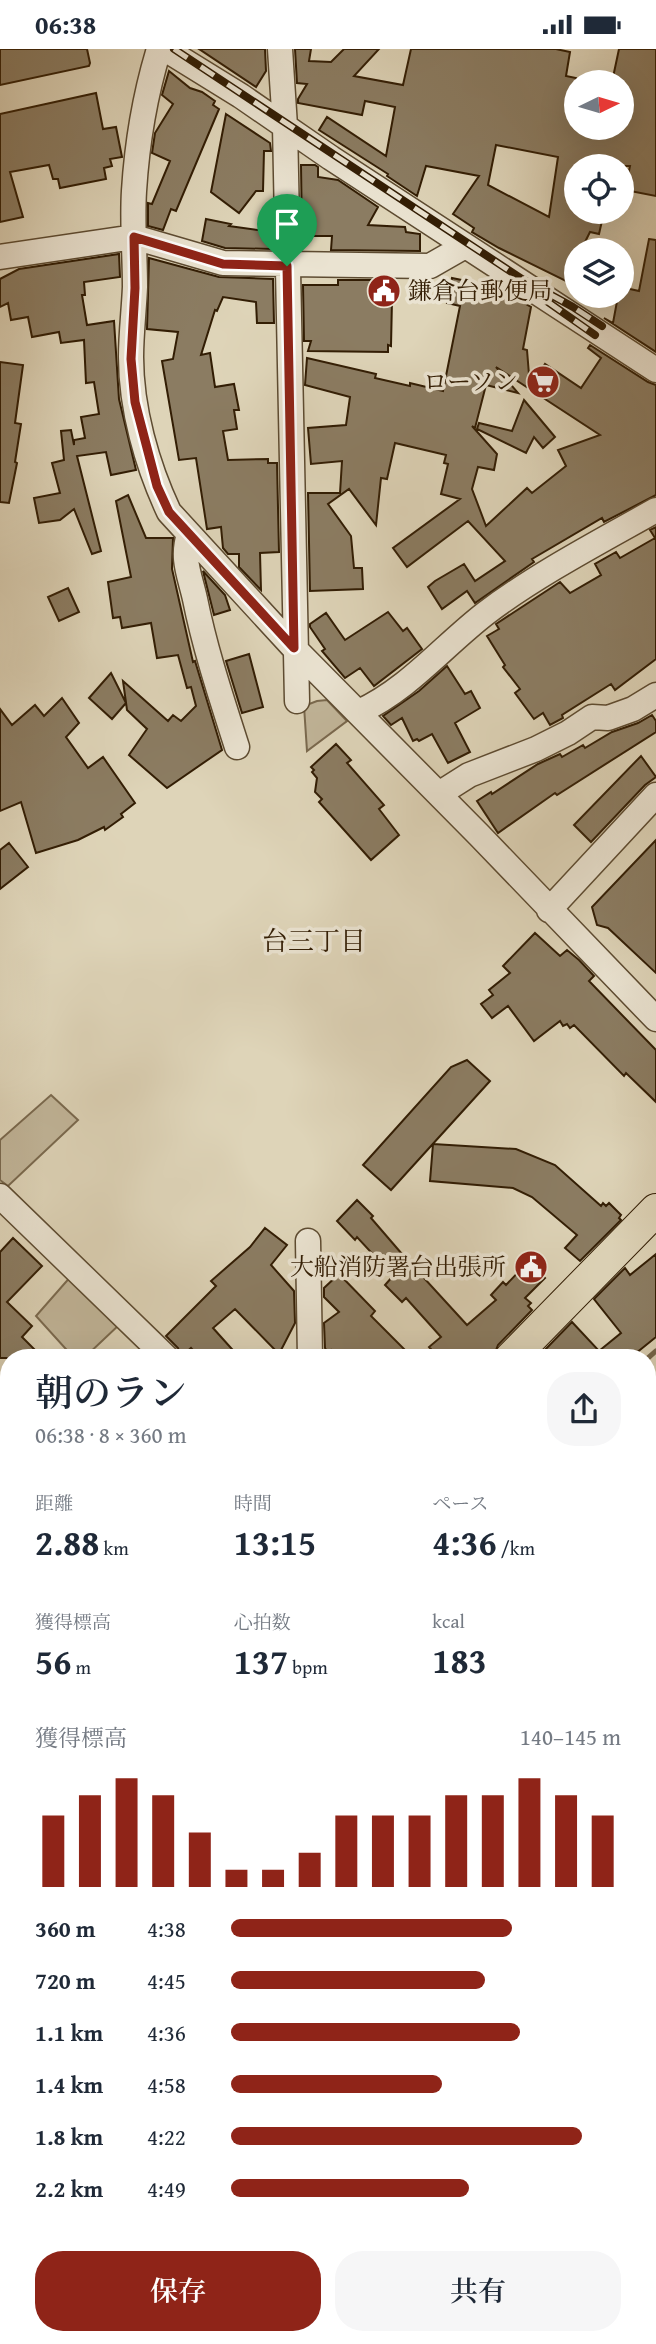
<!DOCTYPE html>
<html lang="ja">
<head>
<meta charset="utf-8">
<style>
  :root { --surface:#fff; --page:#f6f6f7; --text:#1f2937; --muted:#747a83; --accent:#8f2418 }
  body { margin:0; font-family:"Gentium Book Plus","Noto Serif JP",serif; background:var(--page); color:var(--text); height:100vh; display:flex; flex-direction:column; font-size:26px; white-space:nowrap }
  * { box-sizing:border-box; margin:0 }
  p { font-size:23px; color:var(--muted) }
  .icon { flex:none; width:38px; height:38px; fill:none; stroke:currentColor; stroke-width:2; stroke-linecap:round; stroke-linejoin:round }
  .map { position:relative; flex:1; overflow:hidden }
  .panel { position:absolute; left:0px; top:1300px; width:656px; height:996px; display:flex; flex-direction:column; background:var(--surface); border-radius:28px 28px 0 0; box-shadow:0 7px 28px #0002 }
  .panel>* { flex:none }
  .needle { width:46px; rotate:85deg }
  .controls { position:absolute; left:564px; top:21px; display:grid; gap:14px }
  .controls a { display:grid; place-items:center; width:70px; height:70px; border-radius:50%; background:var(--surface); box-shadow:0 7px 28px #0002; font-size:35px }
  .pin { position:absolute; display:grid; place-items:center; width:60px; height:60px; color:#fff; margin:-72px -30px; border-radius:50% 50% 50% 0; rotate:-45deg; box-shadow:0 0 7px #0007 }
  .pin .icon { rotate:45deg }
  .round { display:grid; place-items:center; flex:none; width:74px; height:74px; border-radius:28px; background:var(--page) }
  .head { display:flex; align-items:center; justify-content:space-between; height:119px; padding:0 35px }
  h1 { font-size:38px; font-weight:600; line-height:52px }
  .figures { display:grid; grid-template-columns:repeat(3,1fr); gap:10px; height:119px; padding:7px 35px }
  .figures div { display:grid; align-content:center }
  .figures b { font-size:35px; font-weight:600 }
  .figures small { font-size:19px; font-weight:400 }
  .figures p { font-size:19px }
  .chart { height:196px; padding:14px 35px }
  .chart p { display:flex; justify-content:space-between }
  .chart svg { width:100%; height:126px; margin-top:7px; stroke:var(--accent); stroke-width:6 }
  .primary-button { display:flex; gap:14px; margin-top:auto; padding:14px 35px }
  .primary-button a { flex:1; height:80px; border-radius:28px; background:var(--accent); color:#fff; font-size:28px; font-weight:600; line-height:80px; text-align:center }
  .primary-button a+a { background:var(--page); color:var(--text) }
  ul { padding:0 35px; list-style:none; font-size:23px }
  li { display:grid; grid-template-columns:112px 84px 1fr; align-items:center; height:52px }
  li i { height:18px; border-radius:9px; background:var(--accent) }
  .status { display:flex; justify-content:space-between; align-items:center; height:49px; padding:0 35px; background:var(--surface); direction:ltr }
  .status svg { height:19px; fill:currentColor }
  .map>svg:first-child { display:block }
</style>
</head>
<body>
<div class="status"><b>06:38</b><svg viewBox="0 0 49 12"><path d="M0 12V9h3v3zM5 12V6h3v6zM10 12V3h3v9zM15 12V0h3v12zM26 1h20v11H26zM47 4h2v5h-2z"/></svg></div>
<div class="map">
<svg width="656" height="2295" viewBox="0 0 656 2295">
  <rect width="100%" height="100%" fill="#ded4b8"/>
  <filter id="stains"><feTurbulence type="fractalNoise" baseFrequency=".00286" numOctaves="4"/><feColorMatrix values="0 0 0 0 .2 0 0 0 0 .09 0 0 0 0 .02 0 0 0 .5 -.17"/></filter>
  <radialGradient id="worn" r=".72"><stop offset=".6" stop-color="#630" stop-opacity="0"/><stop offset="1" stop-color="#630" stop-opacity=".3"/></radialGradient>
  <!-- green -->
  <path fill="#c1b599" stroke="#7a694e" stroke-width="2" d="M327 651 347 672 307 702 304 657 317 652Z
    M51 1046 78 1071 8 1137 0 1131V1091Z
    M72 1226 120 1275 84 1309H74L36 1267Z
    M234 2287H326L324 2295H235Z"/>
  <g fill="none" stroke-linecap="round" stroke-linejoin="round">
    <!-- stream -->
    <path stroke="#76664b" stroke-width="5" d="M648 1309 656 1302
      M0 1890 9 1883"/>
  </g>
  <!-- building -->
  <path fill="#8b7c62" stroke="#321d04" stroke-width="2" fill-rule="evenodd" d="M0 0H87L90 14 89 17 0 36Z
    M199 0H265L266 22 256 38Z
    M295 0H311L309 12 331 13 344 0H379L354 27 403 36 411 0H556L570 3 566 27 576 29V79H621V33H612L619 0H656V147L625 141 630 117H576V163H604L599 185 590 183 581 201H576V237L499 199 472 183 474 179 453 165 479 127 426 117 417 147 387 127 388 125 319 81 327 68 386 107 395 58 365 52 362 66 298 54V50L307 35 297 34ZM496 96 558 108 549 168 488 136Z
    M169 22 190 39 202 43 215 52 213 56 219 60 176 162 171 160 163 181 148 177V154L152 155 170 112 152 104 155 84 173 55 162 46Z
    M96 44 103 80 116 78 122 108 110 110 112 117 104 119 106 130 60 139 58 130H53L49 116 10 123 23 168 0 173V65Z
    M226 65 270 94 271 102H264L263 142H256L239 164 211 143Z
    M301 116H315L318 118V128L338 131 378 158 368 176 405 178 406 183 420 185V202L331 201 332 187H302Z
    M206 170 231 175 229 177 272 183V200L225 199 202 192Z
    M649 190 656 191V303L604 269 613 274 618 247H621V238L639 242Z
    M119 205 120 228 84 233 85 246H82L87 276 114 272 119 350 136 421 111 426 106 403 77 407 101 502 92 505 74 460 60 471 39 474 34 449 60 444 52 414 64 411 61 382 71 381 74 396V391L85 389 81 368 99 365 94 333 86 334 84 291 61 294 59 283 32 288 28 268 11 271 8 254 0 258V230L19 220Z
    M149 209 219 228 273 230 274 274H257L256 253 223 248 217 262 215 261 201 306 210 304 215 338 234 335 239 361H234L237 380 223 382 228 411 268 410V414H277L279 503 260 504 261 541 239 518V505H228L223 499 221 478 207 480 196 409 179 411 162 312 173 310 178 283 147 280Z
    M452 229 496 238 531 258 523 300 527 301 530 338 545 315 581 339 601 309 588 299 590 296 648 333 656 336V446L604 473 602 469 532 510 534 513 475 554 467 542 442 560 428 538 435 532 464 515 475 532 505 512 468 472 407 518 393 499 460 450 441 445 448 415 444 414 446 406 395 394 387 430 381 429 376 476 349 440 328 455 351 487 354 519H362L363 540 310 542 308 444H340L342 412 311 415 308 379 346 376 350 348 305 336 307 309 376 325 375 329 410 337V334L443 342 460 257 447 254ZM496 318 600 386 558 401 566 417 532 444 527 439 486 477 472 440 478 418 494 421 497 405 472 377 475 379 486 336 518 344Z
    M338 231H395V251H392L391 297 388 296V303L308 302 311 292H304L303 236H338Z
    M0 313 23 316 15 374 21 375 15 413 17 414 9 454 0 453Z
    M524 351 555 388 543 399 534 388 526 404 477 380 479 374 512 382Z
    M128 446 146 489H173L172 520 193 613 195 612 222 701 167 739 129 706 147 680 127 661 123 632 168 672 173 666 181 672 196 657 191 638 187 639 178 606 157 609 151 574 122 579 120 568 113 569 108 533 131 528 116 452Z
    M656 478V610L615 641 611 635 562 666 563 669 550 676 543 664 534 670 515 644 520 640 503 618 505 616 487 587 499 580 496 575 560 533 570 544 601 526 595 515 616 503 620 509 655 489 650 481Z
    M203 522 225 546 230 561 214 566Z
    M68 539 79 563 59 572 48 548Z
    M388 563 403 582 407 579 422 600 374 637 360 619 345 629 322 602 325 600 310 578V575L326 564 345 591Z
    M249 605 263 658 242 664 226 612Z
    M447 617 465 645 471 642 480 659 455 674 470 703 448 714 432 685 419 692 417 690 413 692 402 669 391 676 383 667 419 642Z
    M111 624 126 654 112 670 89 649Z
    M62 649 79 674 66 688 88 719 103 708 135 754 121 765 123 768 105 781 104 778 78 791 36 804 21 753 0 762V660L12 676 35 656 44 667Z
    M652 666 656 672V683L557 746 555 744 498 784 477 752 491 743 492 745 538 715 560 705 562 708 583 696 585 699 612 683 638 674Z
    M336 695 351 711 347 714 384 756 379 760 399 786 371 811 319 753 322 750 315 743 317 729 312 723 314 721 311 718Z
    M641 707 656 728 645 736 591 793 574 776Z
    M656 791V924L608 879 597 876 592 858Z
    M9 794 28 818 0 840V801Z
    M535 884 560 907 567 901 579 911 594 927 589 932 656 1001V1053L626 1024 624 1027 574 976 570 979 567 975 563 977 560 972 534 992 508 957 492 969 481 955 493 946 489 941 510 924 503 917Z
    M467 1011 490 1032 391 1141 363 1116 451 1018Z
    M433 1095 516 1100 555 1116 601 1157 603 1154 606 1157 609 1154 621 1166 619 1169 621 1171 580 1212 565 1199 577 1186 532 1148 513 1139 430 1132Z
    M357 1151 373 1167 371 1169 402 1205 467 1276 496 1251 491 1246 503 1233 506 1236 528 1213 545 1229 525 1249 531 1254 528 1257 532 1261 498 1296 493 1309H439L429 1298 441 1288 406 1249 402 1253 385 1236 393 1227 357 1188 355 1191 337 1172Z
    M265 1179 287 1196 271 1216 294 1242 295 1274 279 1305 235 1260 213 1279 240 1309H200L191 1299 181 1308 178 1299 166 1287 216 1237 211 1232 250 1198Z
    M13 1189 42 1217 7 1253 32 1277 22 1288 43 1309H0V1203Z
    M656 1205V1288L630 1309H537L572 1273 599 1302 621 1284 594 1250 625 1219 630 1226Z
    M339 1225 375 1262 371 1267 413 1309H336L331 1301 328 1304 325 1299 324 1274 339 1263 324 1248V1239Z"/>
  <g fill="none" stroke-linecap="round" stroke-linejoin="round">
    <defs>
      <path id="minor" d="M159 0C145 46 137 94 134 142 132 174 135 206 135 238 134 261 131 285 131 308 131 360 147 416 169 463L294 599 479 786 656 970
        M165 0 241 47 331 109 656 321
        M280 0 285 77 297 652
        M0 208 134 188 223 214 430 217 465 197
        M189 486C181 509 190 527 195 550 205 600 221 648 237 698
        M359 663C409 640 443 597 486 564 536 526 601 492 656 461
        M439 745 469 726 536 700 568 684 592 668 608 669 633 660 656 646
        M549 861 656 746
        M0 1147 167 1309
        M308 1192 310 1309
        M648 1704H656
        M648 1990 656 1986
        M648 2254 656 2255
        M0 2258 9 2254
        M459 2287 465 2295
        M40 2295 43 2287
        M359 2295 361 2287"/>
      <path id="major" d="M511 1309 656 1161
        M0 1856 9 1844"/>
    </defs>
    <!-- minor casing -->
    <use href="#minor" stroke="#5d4b31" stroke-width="27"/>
    <!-- major casing -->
    <use href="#major" stroke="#321d04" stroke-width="34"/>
    <!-- minor -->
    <use href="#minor" stroke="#eae3d1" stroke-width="24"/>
    <!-- major -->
    <use href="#major" stroke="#ded4b8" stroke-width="32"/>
    <defs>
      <path id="rail" d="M174 0 522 230 573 258 602 277
        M548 253 595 286
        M648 1377 656 1369
        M648 1390 656 1383
        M12 2295 14 2287
        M25 2295 27 2287"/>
    </defs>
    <!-- rail casing -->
    <use href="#rail" stroke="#321d04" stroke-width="8"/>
    <!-- rail -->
    <use href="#rail" stroke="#eae3d1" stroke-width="5" stroke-dasharray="16" stroke-linecap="butt"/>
  </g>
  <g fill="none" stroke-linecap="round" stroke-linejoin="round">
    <defs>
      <path id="route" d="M134 188 223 215 287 217 294 599 169 463 157 437 135 353 131 310 135 239Z"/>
    </defs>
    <!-- route casing -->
    <use href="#route" stroke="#fff" stroke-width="14"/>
    <!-- route -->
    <use href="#route" stroke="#8f2418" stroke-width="9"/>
  </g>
  <!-- icons -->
  <defs>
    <symbol id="civic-disc" viewBox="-11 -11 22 22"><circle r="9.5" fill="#8f2418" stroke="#eae3d1"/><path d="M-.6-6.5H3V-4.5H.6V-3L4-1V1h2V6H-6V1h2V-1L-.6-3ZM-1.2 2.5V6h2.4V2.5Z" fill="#fff"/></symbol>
    <symbol id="supermarket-disc" viewBox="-11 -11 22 22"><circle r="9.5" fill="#8f2418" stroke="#eae3d1"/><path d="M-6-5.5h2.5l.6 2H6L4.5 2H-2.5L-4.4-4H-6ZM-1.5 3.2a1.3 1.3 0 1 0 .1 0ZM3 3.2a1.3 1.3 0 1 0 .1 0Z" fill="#fff"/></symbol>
  </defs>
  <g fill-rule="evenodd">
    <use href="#civic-disc" x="365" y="223" width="38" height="38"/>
    <use href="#supermarket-disc" x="524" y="314" width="38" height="38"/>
    <use href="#civic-disc" x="512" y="1199" width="38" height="38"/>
  </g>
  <g text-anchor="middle" stroke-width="7" stroke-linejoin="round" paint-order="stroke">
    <!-- poi labels -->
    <g font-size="24" fill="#321d04" stroke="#eae3d1" text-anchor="end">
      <text x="408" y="250" text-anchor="start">鎌倉台郵便局</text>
      <text x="518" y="341">ローソン</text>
      <text x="506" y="1226">大船消防署台出張所</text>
    </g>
    <!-- neighbourhood labels -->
    <g font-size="26" fill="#321d04" stroke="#eae3d1">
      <text x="314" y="901">台三丁目</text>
    </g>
  </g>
  <rect width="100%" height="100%" filter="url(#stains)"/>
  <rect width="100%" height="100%" fill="url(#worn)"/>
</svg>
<div class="controls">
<a><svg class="needle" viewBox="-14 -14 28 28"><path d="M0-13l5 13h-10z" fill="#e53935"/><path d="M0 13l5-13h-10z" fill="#747a83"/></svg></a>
<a><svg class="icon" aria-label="locate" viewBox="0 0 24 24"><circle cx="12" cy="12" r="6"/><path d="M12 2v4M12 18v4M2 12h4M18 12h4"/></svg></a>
<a><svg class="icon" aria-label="layers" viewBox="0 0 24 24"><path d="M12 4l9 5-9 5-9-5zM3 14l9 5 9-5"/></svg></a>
</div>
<div class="pin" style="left:287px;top:217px;background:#1e9e55"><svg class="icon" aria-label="arrive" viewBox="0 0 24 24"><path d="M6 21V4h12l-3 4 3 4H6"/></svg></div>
<section class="panel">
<div class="head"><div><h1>朝のラン</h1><p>06:38 · 8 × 360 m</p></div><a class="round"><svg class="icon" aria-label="share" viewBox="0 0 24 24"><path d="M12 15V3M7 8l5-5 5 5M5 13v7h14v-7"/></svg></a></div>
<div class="figures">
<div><p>距離</p><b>2.88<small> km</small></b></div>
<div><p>時間</p><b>13:15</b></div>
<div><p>ペース</p><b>4:36<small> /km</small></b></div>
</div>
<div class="figures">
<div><p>獲得標高</p><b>56<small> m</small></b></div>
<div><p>心拍数</p><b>137<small> bpm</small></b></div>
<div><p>kcal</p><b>183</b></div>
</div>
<div class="chart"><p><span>獲得標高</span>140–145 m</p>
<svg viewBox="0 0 160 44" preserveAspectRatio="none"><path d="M5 44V19M15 44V12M25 44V6M35 44V12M45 44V25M55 44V38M65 44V38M75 44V32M85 44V19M95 44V19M105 44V19M115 44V12M125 44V12M135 44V6M145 44V12M155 44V19"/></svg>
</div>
<ul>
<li><b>360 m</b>4:38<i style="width:72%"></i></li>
<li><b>720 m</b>4:45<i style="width:65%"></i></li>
<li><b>1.1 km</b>4:36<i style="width:74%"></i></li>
<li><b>1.4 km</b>4:58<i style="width:54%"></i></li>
<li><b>1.8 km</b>4:22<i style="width:90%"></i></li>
<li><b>2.2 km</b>4:49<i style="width:61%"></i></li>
</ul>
<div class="primary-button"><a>保存</a><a>共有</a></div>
</section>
</div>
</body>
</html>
